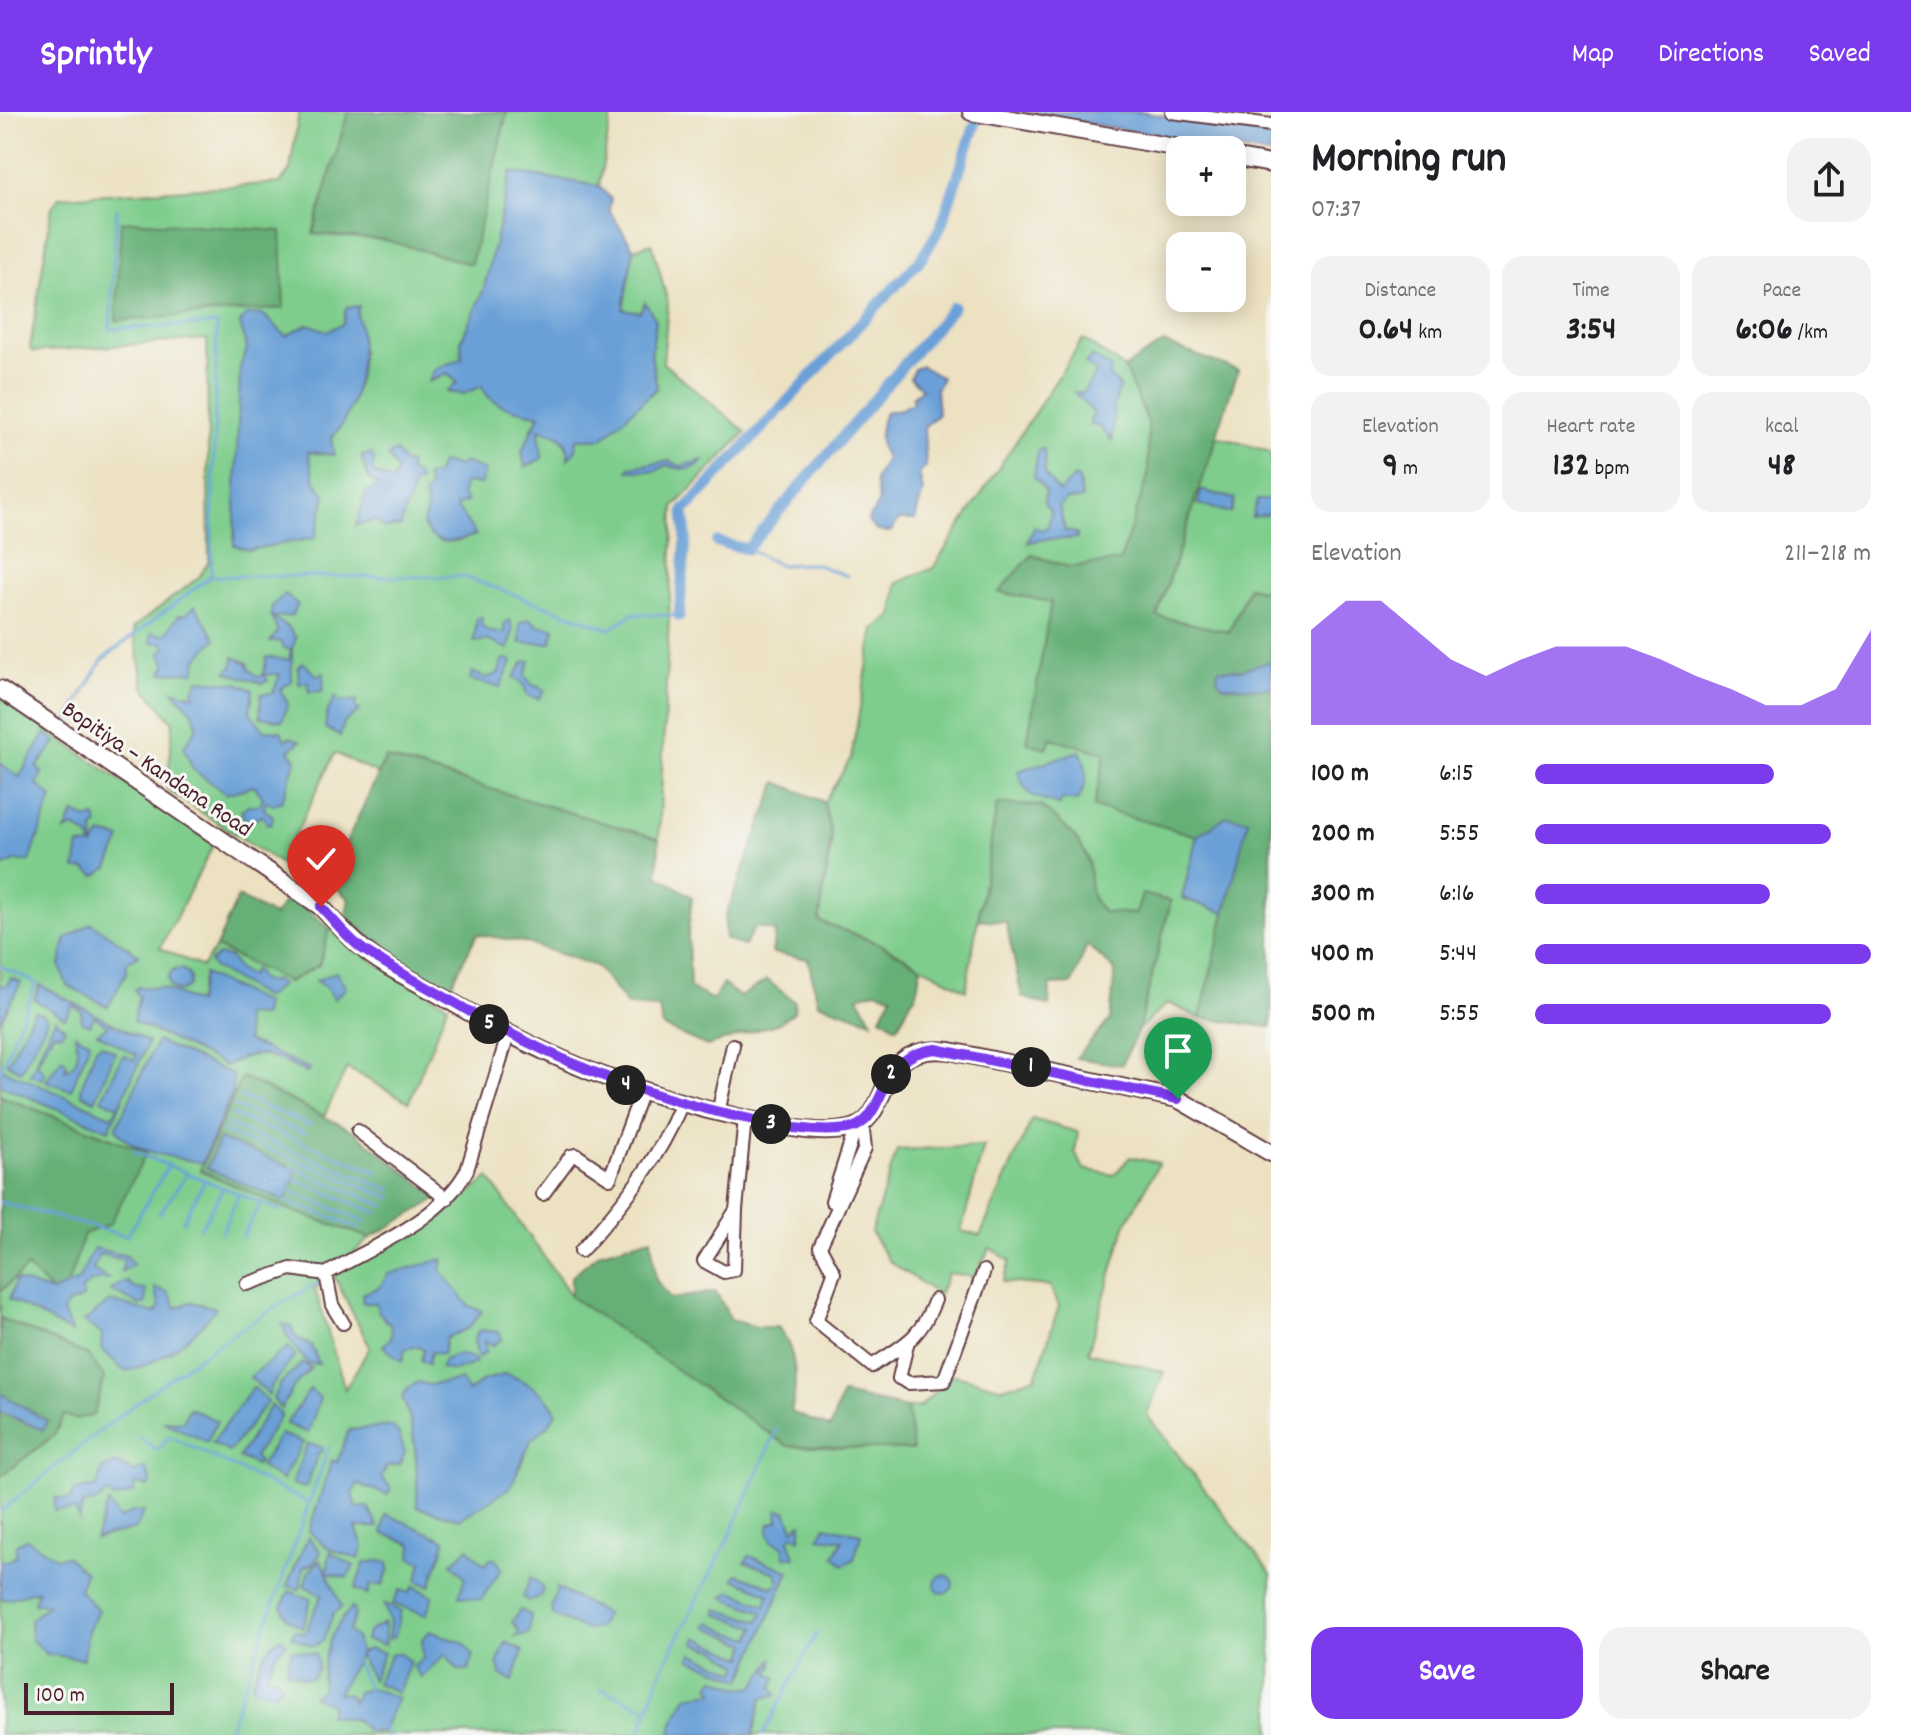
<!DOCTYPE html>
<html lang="en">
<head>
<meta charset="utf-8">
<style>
  :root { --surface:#fff; --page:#f2f2f2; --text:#202124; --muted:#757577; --accent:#7c3aed }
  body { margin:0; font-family:Dekko,sans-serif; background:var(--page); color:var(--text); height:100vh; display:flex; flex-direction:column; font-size:30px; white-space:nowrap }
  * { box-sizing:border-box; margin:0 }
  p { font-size:26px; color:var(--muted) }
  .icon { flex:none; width:44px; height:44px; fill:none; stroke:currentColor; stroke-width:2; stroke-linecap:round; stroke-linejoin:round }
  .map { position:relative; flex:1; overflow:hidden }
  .details { display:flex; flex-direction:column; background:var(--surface); width:640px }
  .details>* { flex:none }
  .controls { position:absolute; left:1166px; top:24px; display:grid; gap:16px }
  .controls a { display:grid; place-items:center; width:80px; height:80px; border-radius:16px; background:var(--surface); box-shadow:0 4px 20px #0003; font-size:40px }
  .scale { position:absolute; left:24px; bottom:20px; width:150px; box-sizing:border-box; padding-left:8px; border:4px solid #4a1f2b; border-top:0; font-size:22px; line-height:28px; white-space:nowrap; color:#4a1f2b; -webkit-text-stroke:6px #f6f6f2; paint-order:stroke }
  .pin { position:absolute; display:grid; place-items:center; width:68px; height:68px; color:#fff; margin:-82px -34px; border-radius:50% 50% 50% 0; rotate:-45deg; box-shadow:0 0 8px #0007 }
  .pin .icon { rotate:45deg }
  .km { position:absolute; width:40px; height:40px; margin:-20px; border-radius:50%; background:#222; color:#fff; font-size:22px; line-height:40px; text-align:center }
  .round { display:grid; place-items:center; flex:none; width:84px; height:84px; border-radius:24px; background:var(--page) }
  .overview { display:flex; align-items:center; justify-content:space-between; height:136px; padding:0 40px }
  h1 { font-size:44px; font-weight:700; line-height:60px }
  .stats { display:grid; grid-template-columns:repeat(3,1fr); gap:12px; height:136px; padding:8px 40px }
  .stats div { display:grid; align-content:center; border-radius:20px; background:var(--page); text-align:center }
  .stats b { font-size:34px; font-weight:700 }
  .stats small { font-size:22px; font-weight:400 }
  .stats p { font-size:22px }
  .chart { height:224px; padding:16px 40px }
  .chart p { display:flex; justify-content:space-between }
  .chart svg { width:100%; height:144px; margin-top:8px; fill:var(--accent); opacity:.7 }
  .cta { display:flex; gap:16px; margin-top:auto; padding:16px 40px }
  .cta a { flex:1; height:92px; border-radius:24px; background:var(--accent); color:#fff; font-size:32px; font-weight:700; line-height:92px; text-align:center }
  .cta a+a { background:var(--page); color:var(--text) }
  ul { padding:0 40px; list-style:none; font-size:26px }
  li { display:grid; grid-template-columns:128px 96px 1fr; align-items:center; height:60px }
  li i { height:20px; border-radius:10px; background:var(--accent) }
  header { display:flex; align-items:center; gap:48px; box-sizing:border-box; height:112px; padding:0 40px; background:var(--accent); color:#fff }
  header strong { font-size:38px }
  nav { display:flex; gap:44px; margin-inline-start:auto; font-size:28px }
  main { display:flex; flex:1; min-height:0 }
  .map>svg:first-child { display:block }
</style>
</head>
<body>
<header>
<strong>Sprintly</strong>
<nav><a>Map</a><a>Directions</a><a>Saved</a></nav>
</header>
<main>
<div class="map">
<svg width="1271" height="1623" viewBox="0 0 1271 1623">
  <rect width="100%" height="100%" fill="#f6f6f2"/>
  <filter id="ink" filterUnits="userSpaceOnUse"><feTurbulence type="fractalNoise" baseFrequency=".0125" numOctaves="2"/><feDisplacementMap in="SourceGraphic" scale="16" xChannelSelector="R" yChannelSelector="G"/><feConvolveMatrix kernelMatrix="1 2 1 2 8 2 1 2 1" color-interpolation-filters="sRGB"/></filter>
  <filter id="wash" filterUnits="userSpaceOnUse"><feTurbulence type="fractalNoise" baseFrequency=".006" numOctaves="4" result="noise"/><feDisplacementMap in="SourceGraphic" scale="32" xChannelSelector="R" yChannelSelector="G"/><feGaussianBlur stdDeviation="1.8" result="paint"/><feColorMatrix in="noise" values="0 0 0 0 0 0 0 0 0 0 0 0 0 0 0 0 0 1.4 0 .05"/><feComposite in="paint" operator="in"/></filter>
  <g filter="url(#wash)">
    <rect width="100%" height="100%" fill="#ece1c1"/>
    <!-- green -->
    <path fill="#7ecd8c" stroke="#64765c" stroke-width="2" d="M299 0H348L313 121 386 128 470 152 507 0H612L599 74 511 60 484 177 461 229 462 246 434 258 431 269 447 261 457 270 448 280 463 282 482 273 540 304 530 319C552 315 568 325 569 346L576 327 657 276 651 243 656 208 645 191 640 200 622 197 634 137 652 131 668 191 663 251 746 320 674 395 659 727 386 646 377 662 335 641 281 752 167 678 173 610 144 575 133 516 199 465 209 449 207 227 33 240 30 236 52 95 60 85 280 71 290 58Z
      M1083 227 1124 256 1148 310V365L1120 450 1069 455 1032 443 1051 490V626L1105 641 1095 695 1197 724 1182 786 1225 801 1200 906 1168 891 1138 918 1171 790 1136 802 1103 800 1091 789 1086 742 1041 694 997 692 966 878 880 832 819 809 832 727 824 690 851 646 874 517 893 504 897 471 933 456Z
      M1217 324 1271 340V480L1248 475 1229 520 1157 505Z
      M0 586 214 732 160 836 202 855 216 835 288 870 319 853 330 816 350 835 448 893 409 990 347 956 324 1004 242 965 200 1058 287 1097 370 1126 315 1177 345 1277 370 1235 334 1164 450 1096 489 1066 572 1185 788 1334 912 1338 907 1296 920 1295 953 1262 1003 1276 1036 1265 1059 1194 1050 1174 1003 1170 1010 1149 990 1136 974 1165 948 1161 939 1183 889 1149 871 1120 897 1038 984 1034 961 1119 980 1124 1032 1007 1078 1020 1075 1040 1084 1057 1114 1063 1130 1045 1159 1051 1125 1114 1088 1240 1164 1260 1147 1303 1271 1462V1623H0V1365L54 1323 88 1243 0 1206V1180L27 1155 52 1179 112 1026 0 984Z"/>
    <!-- forest -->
    <path fill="#66b078" stroke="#586852" stroke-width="2" d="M348 0H507L471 152 386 128 313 122Z
      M132 109 281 119 284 196 116 209 121 110Z
      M1163 231 1238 258 1157 504 1229 520 1249 475 1271 480V915L1200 906 1247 708 1227 704 1197 724 1094 695 1105 641 1051 626 1047 636 1027 631 1051 490 999 480 1032 443 1069 455 1120 449 1148 364V310L1124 256Z
      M386 646 659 727 658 763 692 785 688 821 690 876 713 888 723 872 740 885 767 868 795 890 794 900 779 911 707 934 663 915 659 896 628 894 596 854 524 830 477 822 449 877 383 839 346 803 349 787 328 769Z
      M777 670 824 690 831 724 819 809 880 832 921 854 916 883C905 893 907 905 896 915L881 905 892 883 875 879 858 884 872 909 818 891 808 847 772 841 775 819 755 815 744 834 725 827V805Z
      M997 692 1041 694C1057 708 1076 722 1085 741 1096 763 1082 779 1103 800L1136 802 1142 782 1171 789 1138 918 1122 953 1076 946 1110 908 1115 858 1087 833 1072 872 1050 873 1049 894 1022 885 1006 810 978 807Z
      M289 783 330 816 319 853 288 870 216 835 238 785 274 804Z
      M242 965 352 1018 439 1086 370 1126 287 1097 200 1058Z
      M0 984 147 1040 110 1112 84 1122 67 1174 52 1180 27 1155 0 1180Z
      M651 1126 656 1168 671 1187 716 1180 731 1208 756 1215H778C797 1238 798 1271 791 1300L830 1316 842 1282 907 1296 913 1338 788 1334 571 1185V1165L599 1141Z
      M0 1206 88 1243 104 1265 94 1303 75 1307 64 1303 54 1323 0 1365Z"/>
    <!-- water -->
    <path fill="#6aa0d7" stroke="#5a6081" stroke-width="2" d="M1022 0H1141L1271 23V43Z
      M511 60 599 74 611 87 609 98 634 137 623 197 640 200 645 190 656 208 651 243 657 276 602 327H577L576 337 568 347C570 325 559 323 539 317L542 346 525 356 522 339 540 303C520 298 489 296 482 274L463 282 447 280 457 270 447 261 429 269 434 258 462 246 461 229 484 177Z
      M359 194C355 204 359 208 360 218 364 250 355 304 331 326L334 343 308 340 315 369 326 384 315 426 248 438 234 433 240 255 247 238 240 211 246 203 263 202 286 224 308 212 327 219 343 212 346 196Z
      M1092 244 1111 256 1109 264 1120 274 1114 294 1112 329 1099 314 1089 312 1094 301 1074 280 1083 281 1097 259 1085 252Z
      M921 254 942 266 936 277 938 302 924 315 926 355 919 361 923 379 915 408H899L890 420 877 419 868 409 879 390 875 368 886 346C877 332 879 317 885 300L901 297 913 290 912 285 922 277 910 266 914 257Z
      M1038 337H1044L1045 363 1059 380 1075 365 1079 368 1082 387 1066 388 1059 394 1065 419 1077 421V426C1060 429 1047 424 1028 431L1034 415 1041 418 1048 415 1051 400 1044 391 1046 379 1034 365Z
      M395 339 403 350 410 352 409 360 416 362 420 370H414C412 386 404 398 401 414L383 416 375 408 356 413 366 381 378 374 369 367 361 344 371 342 375 349 372 355 374 361 393 369 397 359 388 344Z
      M703 348C692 361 681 358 666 353L656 359H628L630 355 669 349 681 354Z
      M442 350 457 354 465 350 485 359 481 372 464 371 462 383 467 390 456 394 476 423C455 430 434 437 423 412L427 397 424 384 429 376 426 364 436 363Z
      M1201 378 1235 387 1231 401 1198 392Z
      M1257 388H1271V402L1252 405Z
      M285 482 298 493 291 504 272 505 289 516 296 526 292 537V569L280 577 288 592 282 609 260 605 261 582 273 581 280 562 264 563 268 569 262 571 226 560 233 553 234 545 248 551 249 557 258 565 263 563 267 545 289 548 291 537 283 536 280 529 270 530 278 519 271 505 272 494Z
      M195 494 216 527 197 547 195 560 162 561 166 553 160 541 166 537 163 531H151V521L165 523 179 503H185Z
      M482 505 481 513 489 520 505 521 504 512 510 508 513 518 509 537 486 528 474 530 477 506Z
      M530 507 539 514 555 516 551 531H520V511Z
      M507 547 512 550 500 575 470 568 472 560 486 566 499 561 502 548Z
      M530 549 525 563 531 572 545 578 539 587 528 584 523 572 514 565 524 550Z
      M303 550 317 564 324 561 323 579 309 580 308 570 299 572 298 555Z
      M1268 550 1271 552V575C1254 579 1241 573 1223 574L1217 566 1218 557 1240 558Z
      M198 568 237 571 253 578 250 600 264 618 281 619 285 628 291 625 300 629 289 639 296 647 282 689 273 693 267 689 264 697 273 704 272 711 268 712 263 704 246 710 241 699 248 693H260L263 686 255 674 226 682 193 657 184 635 197 615 193 600 173 579 195 584 193 578Z
      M335 585 340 590 357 588 355 595 360 598 344 611 340 624 325 616 327 601Z
      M46 621 56 630 37 655 42 661 37 672 52 685 30 749H15L0 756V651L19 665Z
      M1080 639C1089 658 1088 672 1077 689L1062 687 1060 693C1035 687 1025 685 1018 659Z
      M74 701 88 707 96 705 98 713 93 717 94 733 101 722 121 727 108 756 95 764 85 757H75L79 733 93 734 88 724 74 715 65 719Z
      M1227 704 1248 708 1225 801 1182 786 1197 724Z
      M91 811 139 843 127 850V859L108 895 67 873 60 854 65 828Z
      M218 843 230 845 238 858 250 864 254 857 261 868 268 871 273 868 281 873 265 886 213 855 210 850Z
      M168 868a11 11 0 1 1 22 0a11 11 0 1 1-22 0Z
      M336 860 346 876 334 887 327 876 315 869Z
      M204 862 265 891 263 904 244 903 247 929 310 957 307 961C273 945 262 933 226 954L133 909 139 884 134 878 138 875 163 876 197 891Z
      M11 866 21 870 0 910V874L7 873Z
      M40 873 148 930 109 1018 0 973V956L111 1004 119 994 101 988 123 943 134 948 136 943 97 921 108 914 94 904 90 913 82 910 81 898 73 894 65 906 34 887Z
      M34 899 45 903 47 909 21 959 7 952Z
      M55 907 65 916 61 922 54 920 37 951 45 962 43 967 30 963Z
      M75 922 90 930 71 978 46 969 62 946 67 951 65 958C82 951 77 936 75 922Z
      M157 929 233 963 232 982 202 1051C176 1045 131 1042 116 1016Z
      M101 932 115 940 95 989 82 982 81 976 96 936Z
      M219 1027 294 1056 295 1067 285 1089 207 1056Z
      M94 1136 127 1144 133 1153 121 1160 124 1148 99 1142 93 1158 108 1167 93 1169 82 1177 83 1186 68 1192 63 1200 72 1221 9 1187 16 1168 52 1180 78 1169Z
      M443 1147 441 1158 469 1194 482 1199 469 1216 446 1226 443 1242 431 1240 428 1252 421 1249 424 1237 418 1234 405 1237 402 1250 383 1234 391 1226 392 1215 378 1199 376 1191H363L362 1182 380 1175 388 1162Z
      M126 1169 136 1177 146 1178V1191L139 1193 110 1178Z
      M155 1176 168 1180 176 1196 191 1190 216 1196C196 1224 157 1254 124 1259L101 1236 102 1222 84 1210 110 1189 155 1201 160 1195Z
      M282 1212 291 1214 295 1225 311 1233 319 1252H308L288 1226Z
      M479 1218 499 1220 502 1227 493 1233 484 1229 486 1240 478 1246 474 1228Z
      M288 1235 296 1243 272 1273 269 1283 250 1265Z
      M458 1242 474 1246 476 1251 454 1259 440 1256 444 1248Z
      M302 1251 311 1256 294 1274 281 1297 273 1287 281 1271Z
      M506 1262C525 1268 548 1282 556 1300L549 1313 531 1328 510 1376 460 1407 417 1395C418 1360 417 1317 402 1285L410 1274 419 1270 429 1273 461 1268 468 1280 482 1269Z
      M253 1275 268 1289 229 1340 212 1331Z
      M310 1277 320 1286 308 1321 286 1312Z
      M0 1281 47 1309 43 1318 0 1300Z
      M271 1293 281 1303 254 1345 259 1350 256 1353 239 1345Z
      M189 1296 217 1309 207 1330 162 1309 183 1310Z
      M392 1314 398 1320 405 1340 400 1352 387 1354 381 1365 391 1376 388 1383 358 1372 353 1381 356 1396 368 1395 378 1415H356L363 1435 359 1447 327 1436 309 1419 332 1348 337 1350 349 1318Z
      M280 1322 303 1330 282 1368 260 1355Z
      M307 1332 323 1335 321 1341H318L306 1376 292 1372Z
      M116 1351 134 1360 146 1356 151 1370 147 1375 135 1371 134 1381 114 1387 107 1381 97 1390 83 1392 79 1408 75 1398 54 1399 55 1386 70 1388 74 1379 97 1375 102 1357Z
      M108 1391 120 1407 132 1400H144L136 1417 95 1427Z
      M777 1398 786 1399 793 1417 802 1411 800 1427 793 1423 789 1428 795 1445H785L783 1434 772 1429 768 1420 770 1412 778 1409Z
      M386 1402 445 1428C442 1445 434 1456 431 1474L417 1469 422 1450 411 1446 412 1432 382 1421Z
      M825 1414 861 1422 854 1447 844 1453 834 1444 843 1428 819 1425Z
      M308 1425 321 1440 314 1451 303 1456 300 1477 287 1474Z
      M27 1427 56 1446 66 1444 85 1461 79 1478 98 1498 88 1519 83 1547 46 1542 31 1527 30 1508 48 1493 34 1491 38 1478 5 1488 0 1484V1448L7 1450 16 1444V1432Z
      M468 1436 485 1453 489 1447H495L502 1456 481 1488 459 1484 465 1465 452 1451Z
      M330 1440 354 1454 347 1466 327 1461 342 1495 333 1502 323 1529 313 1534 292 1525 294 1518 305 1521 322 1483 304 1474 308 1461 320 1448 327 1460Z
      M749 1444 789 1459 742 1568 690 1547 692 1541 737 1560 739 1553 714 1537 695 1531 697 1525 744 1546 747 1532 705 1514 710 1510 731 1521 751 1526 756 1515 716 1502 717 1497 759 1509 763 1500 723 1485 731 1479 766 1493 769 1482 734 1467 737 1462 773 1475 779 1470 776 1461 745 1450Z
      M378 1449 388 1450 389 1457 383 1473H370L368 1483 355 1477 364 1451Z
      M935 1472a9 9 0 1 1 18 0a9 9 0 1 1-18 0Z
      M531 1465 541 1473 543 1479 539 1486 528 1489 523 1485Z
      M414 1474 433 1484 426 1503 393 1492 400 1478 409 1481Z
      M557 1476 606 1502 598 1516 587 1518 553 1504 551 1495Z
      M289 1479 311 1487 303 1516 288 1507 282 1495Z
      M384 1492 401 1499 395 1525 388 1527 390 1511Z
      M352 1495 355 1502 349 1520 356 1526 360 1541 369 1537 384 1541 372 1568 359 1543 338 1581 349 1583 353 1590 357 1580 371 1576 398 1586 382 1620 367 1619 356 1608 328 1603 332 1593 312 1584 322 1577C322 1542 329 1521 352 1495Z
      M520 1498 531 1503 529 1521 515 1525 519 1518 512 1510Z
      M384 1511 385 1533 366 1528 368 1520Z
      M430 1519 464 1531 473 1543 469 1559 458 1558 445 1542 421 1566 413 1554 423 1546 422 1527Z
      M281 1526 287 1532 276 1541 266 1563 277 1565 282 1574 273 1581 254 1577 252 1572C257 1555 265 1534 281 1526Z
      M506 1530 523 1539 513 1569 501 1563 497 1552Z
      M292 1537 316 1542 318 1555 312 1566H304L286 1558Z
      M391 1542H401L410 1550 398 1580 376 1571Z
      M773 1547V1556L768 1559 777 1567 772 1575 777 1583 762 1586 753 1623H671L673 1610 687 1584 714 1580 710 1573 715 1566 740 1576 755 1574Z"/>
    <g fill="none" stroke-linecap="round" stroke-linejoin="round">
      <!-- stream -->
      <path stroke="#6aa0d7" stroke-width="3" d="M117 97 110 217 217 212 211 464 465 465 610 517 632 502 679 504
        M747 437 780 453 815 452 847 464
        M66 611 103 547 211 464
        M0 854 36 871 1 957
        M239 984 310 1013
        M234 994 305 1021
        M231 1002 379 1061
        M226 1012 391 1078
        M222 1019 392 1086
        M133 1039 281 1099
        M294 1056 385 1094
        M295 1067 377 1101
        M289 1079 365 1109
        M285 1089 360 1116
        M0 1090 127 1124 168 1054
        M159 1102 187 1062
        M183 1109 205 1068
        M200 1117 223 1076
        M221 1122 239 1082
        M242 1125 261 1091
        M139 1326 158 1338 169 1324 309 1391
        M0 1400C101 1317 205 1232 320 1170
        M356 1550 369 1579
        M601 1577 648 1597
        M383 1612 388 1623
        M227 1623 329 1335
        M639 1623 662 1557 732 1419 777 1317
        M763 1623 816 1522"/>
      <!-- canal -->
      <path stroke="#6aa0d7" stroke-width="11" d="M717 430 747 437 953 195
        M679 504 686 427 684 399 922 146 941 114 976 10"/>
    </g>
  </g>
  <g filter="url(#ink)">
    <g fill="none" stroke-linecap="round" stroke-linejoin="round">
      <defs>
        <path id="minor" d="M1172 0 1271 13
          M718 1001 733 933
          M862 1011 865 1036 820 1135 834 1161 816 1209 872 1254C905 1232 920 1227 935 1188
          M358 1019 447 1087
          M543 1082 571 1044 576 1043 610 1066 642 979
          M832 1089 856 1014
          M736 1098 734 1158 724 1160 704 1149 736 1098 745 1006
          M581 1139C620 1095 659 1048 681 993
          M326 1162 332 1193 343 1211
          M247 1172 291 1157 326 1162C373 1134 441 1108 467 1058L508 923
          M907 1233 899 1266 909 1271 944 1269 984 1159"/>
        <path id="secondary" d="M971 0 1191 38
          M1232 45 1271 52
          M0 577 321 795C334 808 346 822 360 834 384 856 420 871 448 888 544 945 637 983 746 1007 778 1013 817 1024 849 1017 896 1007 869 930 950 939L1178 987 1271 1041"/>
      </defs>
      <!-- minor casing -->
      <use href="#minor" stroke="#623c42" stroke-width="16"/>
      <!-- secondary casing -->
      <use href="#secondary" stroke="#623c42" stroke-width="20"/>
      <!-- minor -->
      <use href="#minor" stroke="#fff" stroke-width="12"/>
      <!-- secondary -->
      <use href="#secondary" stroke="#fff" stroke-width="16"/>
    </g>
  </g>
  <g fill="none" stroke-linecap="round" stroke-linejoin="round" filter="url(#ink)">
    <defs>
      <path id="route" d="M321 795C335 809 348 827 364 838 391 856 420 871 448 887 544 944 636 983 745 1006 777 1013 814 1022 847 1017 890 1011 872 943 936 937L1178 987"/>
    </defs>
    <!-- route casing -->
    <use href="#route" stroke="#fff" stroke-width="16"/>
    <!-- route -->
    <use href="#route" stroke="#7c3aed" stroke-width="10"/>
  </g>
  <g text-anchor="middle" stroke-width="6" stroke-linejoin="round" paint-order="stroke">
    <!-- street labels -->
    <g font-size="24" fill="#4a1f2b" stroke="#f6f6f2">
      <text transform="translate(158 656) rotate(34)" y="8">Bopitiya – Kandana Road</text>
    </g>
  </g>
</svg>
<div class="controls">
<a>+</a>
<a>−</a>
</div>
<div class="scale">100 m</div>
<div class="pin" style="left:1178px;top:987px;background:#1e9e55"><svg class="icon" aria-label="arrive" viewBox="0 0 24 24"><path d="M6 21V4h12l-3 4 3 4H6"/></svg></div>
<div class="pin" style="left:321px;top:795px;background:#d93025"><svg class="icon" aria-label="check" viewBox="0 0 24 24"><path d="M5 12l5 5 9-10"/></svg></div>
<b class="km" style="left:1031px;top:955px">1</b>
<b class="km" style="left:891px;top:962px">2</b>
<b class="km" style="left:771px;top:1012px">3</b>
<b class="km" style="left:626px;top:973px">4</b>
<b class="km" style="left:489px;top:912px">5</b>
</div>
<section class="details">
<div class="overview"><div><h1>Morning run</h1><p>07:37</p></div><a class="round"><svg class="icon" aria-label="share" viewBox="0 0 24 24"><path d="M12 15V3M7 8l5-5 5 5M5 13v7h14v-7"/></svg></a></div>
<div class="stats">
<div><p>Distance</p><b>0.64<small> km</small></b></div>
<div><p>Time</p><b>3:54</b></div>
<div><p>Pace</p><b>6:06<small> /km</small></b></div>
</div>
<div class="stats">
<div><p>Elevation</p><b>9<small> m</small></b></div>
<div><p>Heart rate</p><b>132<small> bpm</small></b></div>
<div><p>kcal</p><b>48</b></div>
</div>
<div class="chart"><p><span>Elevation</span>211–218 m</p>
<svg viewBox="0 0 160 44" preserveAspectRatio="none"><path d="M0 44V15L10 6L20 6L30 15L40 24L50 29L60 24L70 20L80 20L90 20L100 24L110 29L120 33L130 38L140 38L150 33L160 15V44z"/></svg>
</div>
<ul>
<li><b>100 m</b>6:15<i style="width:71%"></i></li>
<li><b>200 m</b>5:55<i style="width:88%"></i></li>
<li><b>300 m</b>6:16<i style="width:70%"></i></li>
<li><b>400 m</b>5:44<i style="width:100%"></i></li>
<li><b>500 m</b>5:55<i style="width:88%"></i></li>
</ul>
<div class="cta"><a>Save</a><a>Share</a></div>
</section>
</main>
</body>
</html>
